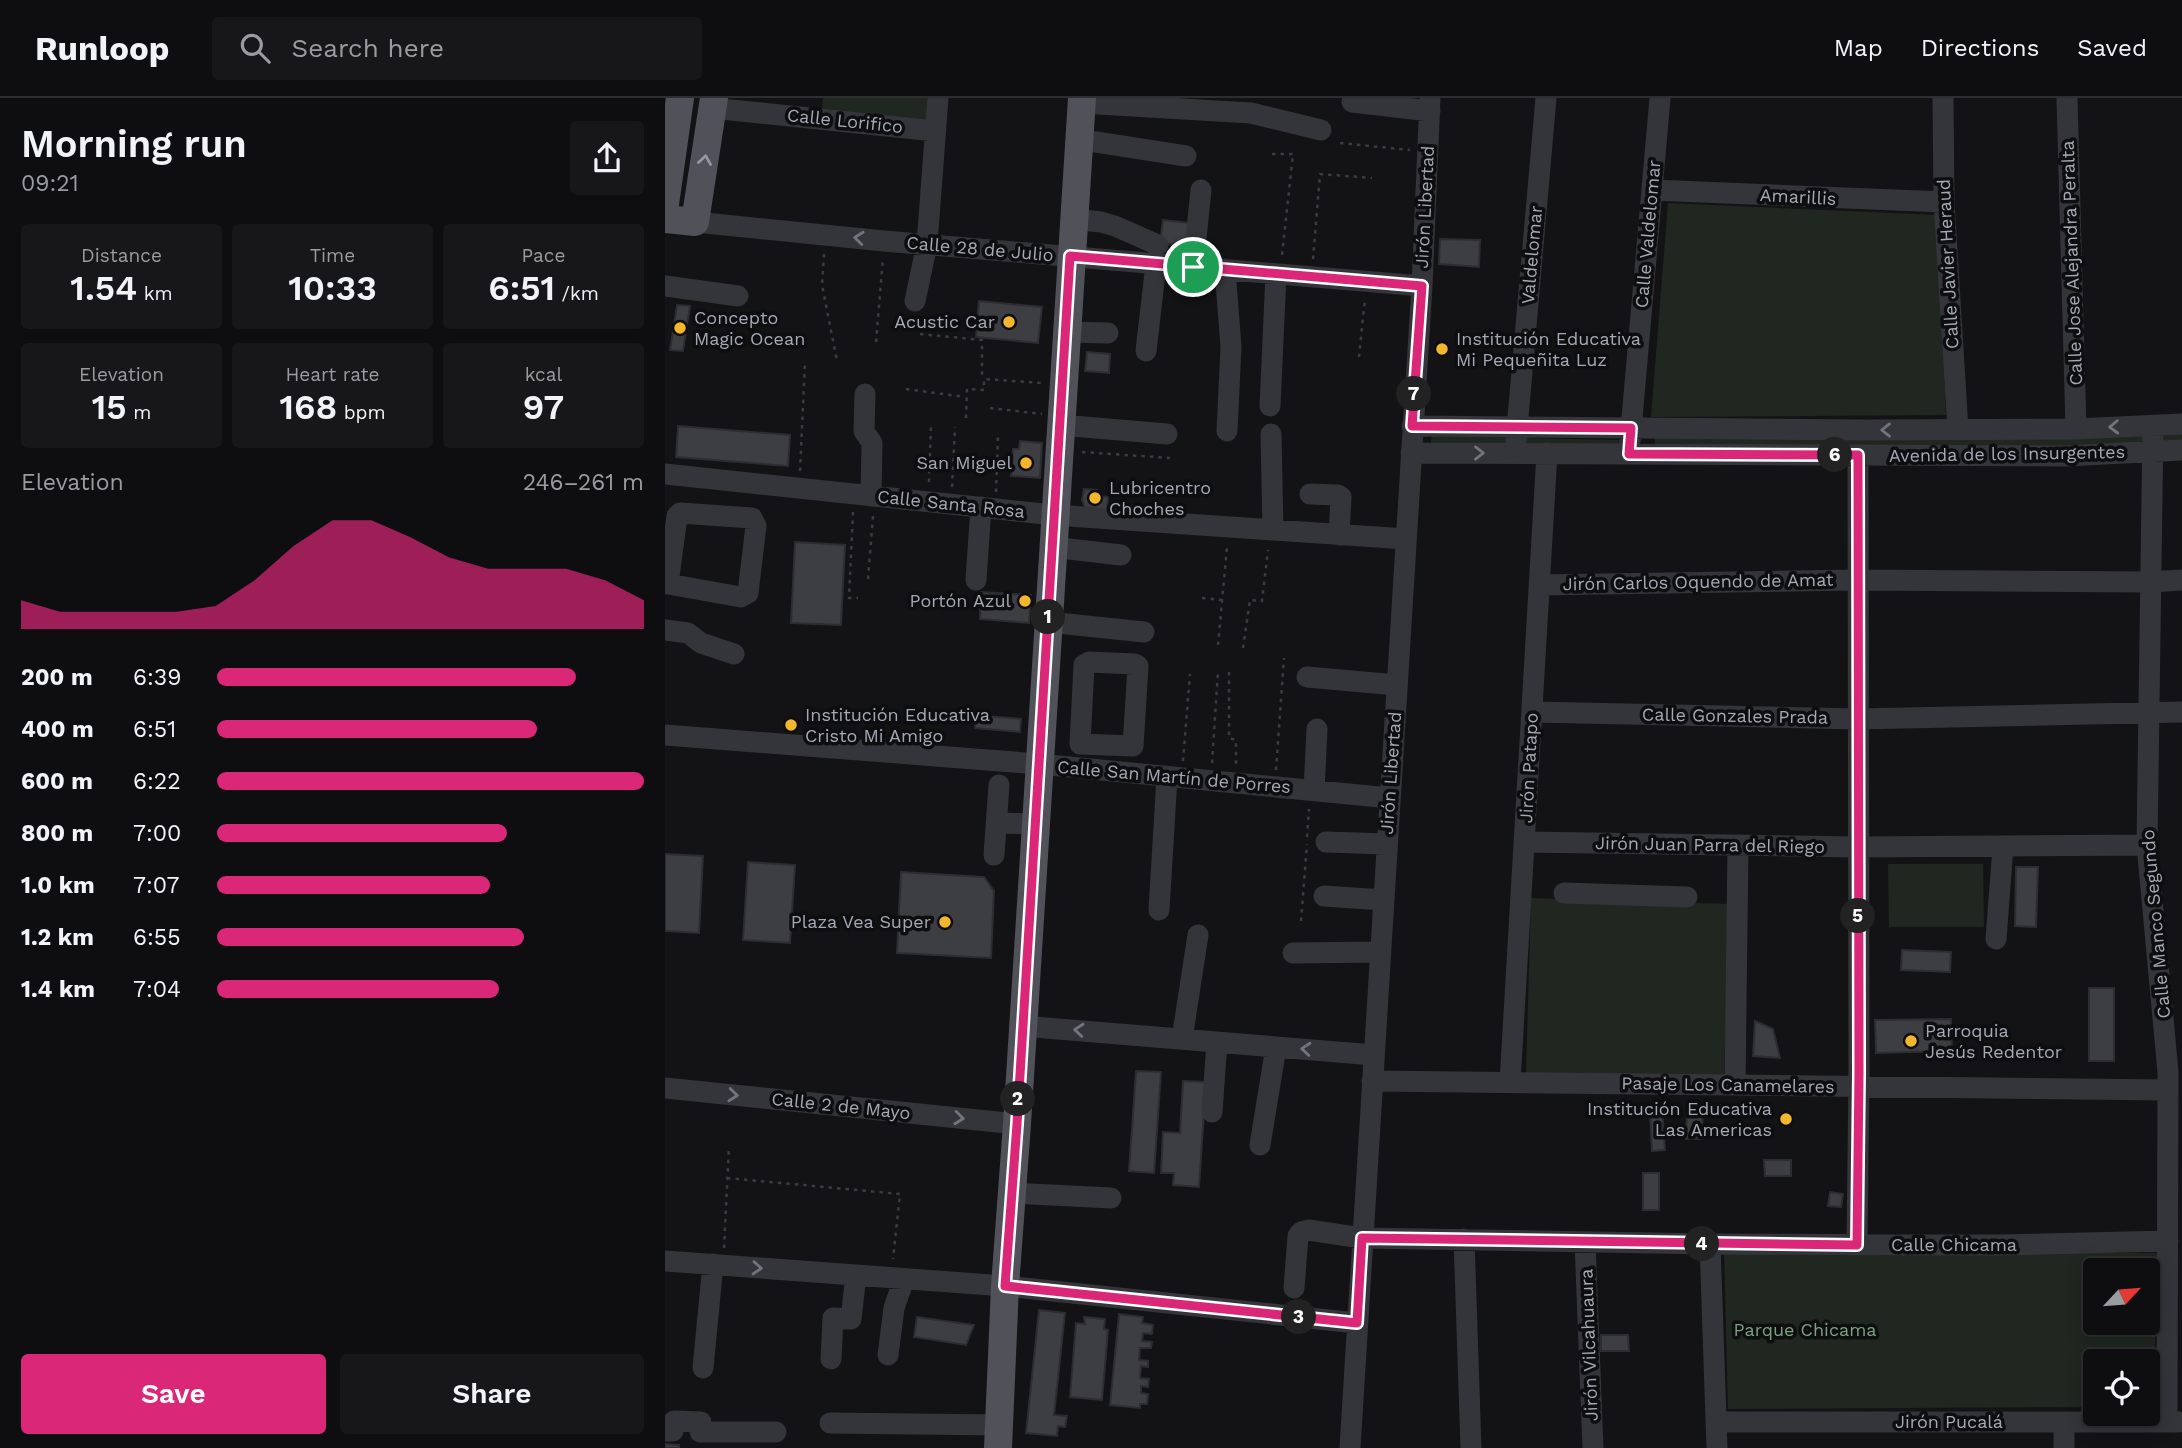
<!DOCTYPE html>
<html lang="en">
<head>
<meta charset="utf-8">
<style>
  :root { --surface:#0e0e10; --page:#171719; --text:#f1f3f6; --muted:#9b9c9f; --line:#2e2e30; --accent:#db2777 }
  body { margin:0; font-family:"Work Sans",sans-serif; background:var(--page); color:var(--text); height:100vh; display:flex; flex-direction:column; font-size:26px; white-space:nowrap }
  * { box-sizing:border-box; margin:0 }
  p { font-size:23px; color:var(--muted) }
  .icon { flex:none; width:38px; height:38px; fill:none; stroke:currentColor; stroke-width:2; stroke-linecap:round; stroke-linejoin:round }
  .map { position:relative; flex:1; overflow:hidden }
  .drawer { display:flex; flex-direction:column; background:var(--surface); width:665px }
  .drawer>* { flex:none }
  .needle { width:46px; rotate:64deg }
  .buttons { position:absolute; left:1418px; top:1160px; display:grid; gap:14px }
  .buttons a { display:grid; place-items:center; width:77px; height:77px; border-radius:7px; background:var(--surface); box-shadow:0 4px 18px #0003,0 0 0 2px var(--line); font-size:35px }
  .pin { position:absolute; display:grid; place-items:center; width:60px; height:60px; color:#fff; margin:-30px; border:4px solid #fff; border-radius:50%; box-shadow:0 2px 7px #0007 }
  .km { position:absolute; width:35px; height:35px; margin:-18px; border-radius:50%; background:#222; color:#fff; font-size:19px; line-height:35px; text-align:center }
  .round { display:grid; place-items:center; flex:none; width:74px; height:74px; border-radius:7px; background:var(--page) }
  .headline { display:flex; align-items:center; justify-content:space-between; height:119px; padding:0 21px }
  h1 { font-size:38px; font-weight:600; line-height:52px }
  .stats { display:grid; grid-template-columns:repeat(3,1fr); gap:10px; height:119px; padding:7px 21px }
  .stats div { display:grid; align-content:center; border-radius:7px; background:var(--page); text-align:center }
  .stats b { font-size:35px; font-weight:600 }
  .stats small { font-size:19px; font-weight:400 }
  .stats p { font-size:19px }
  .chart { height:196px; padding:14px 21px }
  .chart p { display:flex; justify-content:space-between }
  .chart svg { width:100%; height:126px; margin-top:7px; fill:var(--accent); opacity:.7 }
  .button { display:flex; gap:14px; margin-top:auto; padding:14px 21px }
  .button a { flex:1; height:80px; border-radius:7px; background:var(--accent); color:#fff; font-size:28px; font-weight:600; line-height:80px; text-align:center }
  .button a+a { background:var(--page); color:var(--text) }
  ul { padding:0 21px; list-style:none; font-size:23px }
  li { display:grid; grid-template-columns:112px 84px 1fr; align-items:center; height:52px }
  li i { height:18px; border-radius:9px; background:var(--accent) }
  header { display:flex; align-items:center; gap:42px; box-sizing:border-box; height:98px; padding:0 35px; background:var(--surface); border-bottom:2px solid var(--line) }
  header strong { font-size:33px }
  nav { display:flex; gap:38px; margin-inline-start:auto; font-size:24px }
  .search { width:490px; height:63px; background:var(--page); display:flex; align-items:center; gap:18px; box-sizing:border-box; padding:0 24px; border-radius:7px; color:var(--muted); font-size:26px }
  main { display:flex; flex:1; min-height:0 }
  .map>svg:first-child { display:block }
</style>
</head>
<body>
<header>
<strong>Runloop</strong>
<div class="search"><svg class="icon" aria-label="search" viewBox="0 0 24 24"><circle cx="10" cy="10" r="6"/><path d="M15 15l6 6"/></svg>Search here</div>
<nav><a>Map</a><a>Directions</a><a>Saved</a></nav>
</header>
<main>
<section class="drawer">
<div class="headline"><div><h1>Morning run</h1><p>09:21</p></div><a class="round"><svg class="icon" aria-label="share" viewBox="0 0 24 24"><path d="M12 15V3M7 8l5-5 5 5M5 13v7h14v-7"/></svg></a></div>
<div class="stats">
<div><p>Distance</p><b>1.54<small> km</small></b></div>
<div><p>Time</p><b>10:33</b></div>
<div><p>Pace</p><b>6:51<small> /km</small></b></div>
</div>
<div class="stats">
<div><p>Elevation</p><b>15<small> m</small></b></div>
<div><p>Heart rate</p><b>168<small> bpm</small></b></div>
<div><p>kcal</p><b>97</b></div>
</div>
<div class="chart"><p><span>Elevation</span>246–261 m</p>
<svg viewBox="0 0 160 44" preserveAspectRatio="none"><path d="M0 44V34L10 38L20 38L30 38L40 38L50 36L60 27L70 15L80 6L90 6L100 12L110 19L120 23L130 23L140 23L150 27L160 34V44z"/></svg>
</div>
<ul>
<li><b>200 m</b>6:39<i style="width:84%"></i></li>
<li><b>400 m</b>6:51<i style="width:75%"></i></li>
<li><b>600 m</b>6:22<i style="width:100%"></i></li>
<li><b>800 m</b>7:00<i style="width:68%"></i></li>
<li><b>1.0 km</b>7:07<i style="width:64%"></i></li>
<li><b>1.2 km</b>6:55<i style="width:72%"></i></li>
<li><b>1.4 km</b>7:04<i style="width:66%"></i></li>
</ul>
<div class="button"><a>Save</a><a>Share</a></div>
</section>
<div class="map">
<svg width="1517" height="1350" viewBox="0 0 1517 1350">
  <rect width="100%" height="100%" fill="#131315"/>
  <!-- green -->
  <path fill="#1f2720" fill-rule="evenodd" d="M158 0H268L267 26 157 12Z
    M1003 105 1273 117 1281 317 986 319Z
    M1517 327V345L1411 352H990V340Z
    M767 338 962 342 959 350 765 348Z
    M1223 766H1318L1319 829H1224Z
    M866 800 1064 806 1059 982 861 975Z
    M1059 1154 1492 1155 1489 1309H1482V1264H1430V1309L1063 1311ZM1430 1172H1482V1225H1430Z"/>
  <!-- building -->
  <path fill="#3d3e42" stroke="#2d2d31" stroke-width="2" d="M498 122 524 125 522 148 495 145Z
    M775 141 815 142 814 169 774 166Z
    M314 203 377 209 373 245 311 239Z
    M12 207 25 208 18 253 5 252Z
    M422 254 445 256 444 275 420 273Z
    M13 328 125 337 123 368 11 359Z
    M355 343 377 345 375 380 346 378 348 351H354Z
    M419 391 432 392 431 397 443 399 442 412 420 410 417 402Z
    M130 444 180 447 176 527 126 525Z
    M316 494 366 497 364 525 315 521Z
    M311 617 356 621 355 634 310 630Z
    M0 756 38 758 34 835 0 833Z
    M83 764 130 767 125 845 78 842Z
    M1351 769H1373L1371 829 1350 828Z
    M236 774 319 779 329 793 326 860 232 855Z
    M1237 852 1286 854 1285 874 1236 872Z
    M1424 890H1449V963H1424Z
    M1286 921 1287 953 1211 955 1210 922Z
    M1090 923 1108 931 1115 960 1088 958Z
    M471 973 496 974 489 1075 464 1073Z
    M518 983 541 984 534 1089 508 1087 509 1075H496L498 1034 515 1035Z
    M1022 1011H1037L1038 1041H1021Z
    M997 1012 1000 1052 987 1053 985 1013Z
    M1099 1062H1126V1078H1100Z
    M978 1075H994V1112H978Z
    M1165 1094 1178 1096 1176 1109 1163 1108Z
    M374 1212 400 1215 389 1317 402 1318 400 1329 393 1328 392 1338 361 1335Z
    M454 1216 478 1219 477 1225 488 1227 487 1236 478 1235 477 1243 487 1244 486 1250H475L474 1262 483 1263V1269L476 1268 475 1280 484 1281 483 1289 476 1288V1295L483 1296 482 1306H475V1310L445 1307Z
    M252 1219 309 1227 301 1247 249 1239Z
    M419 1219 440 1221 439 1231 443 1232 437 1302 405 1299 411 1225 420 1226Z
    M936 1237H963L964 1253H936Z
    M0 1346 14 1347V1350H0Z"/>
  <g fill="none" stroke-linecap="round" stroke-linejoin="round">
    <!-- path -->
    <path stroke="#3a3c41" stroke-width="2.5" stroke-dasharray="3.5 5" stroke-linecap="butt" d="M675 45 745 52
      M607 56H628L617 157
      M159 156 157 187 172 263
      M648 161 655 76 707 80
      M255 236 317 242V276L319 281
      M211 244 218 160
      M694 259 700 200
      M241 291 300 299
      M325 310 377 316
      M301 320 302 291 319 292V281L377 285
      M417 354 505 360
      M135 373 140 264
      M264 384 266 328
      M287 389 290 329
      M331 394 333 337
      M188 414 184 500H193
      M203 481 208 418
      M537 500 557 502
      M553 547 562 449
      M578 550 585 502 597 503 603 452
      M564 574V640L571 642V667
      M518 663 525 576
      M547 665 553 574
      M611 672 619 560
      M642 739 644 711
      M636 823 642 746
      M62 1080 235 1096 228 1161
      M59 1150 64 1048"/>
    <!-- minor -->
    <path stroke="#34353a" stroke-width="21" d="M1278 0 1279 104 1293 332
      M1402 0 1411 331
      M687 4 765 13
      M416 5 586 15 656 32
      M47 10 270 33
      M413 43 431 44 521 58
      M987 92 1279 104
      M408 121 436 124 450 128 493 147
      M30 124 219 143 757 188
      M528 169 536 92
      M560 171 566 249 562 333
      M0 188 73 198
      M250 203 262 146 273 0
      M401 234 443 235
      M481 253 491 166
      M200 296 199 333 207 345 206 398
      M605 308 611 176
      M395 327 502 336
      M747 328 1199 332 1411 331 1517 326
      M1488 328 1482 747 1503 974 1502 1324
      M606 336 608 432
      M851 342 881 0
      M965 343 995 0
      M746 355 1401 358 1517 352
      M0 376 389 417 741 441
      M645 396 673 397 676 399 674 437
      M15 415 87 420 91 428 83 495 76 499 3 486 12 418Z
      M387 449 456 457
      M311 482 316 409
      M874 487 1192 482 1485 484 1517 482
      M383 524 479 534
      M0 532 23 535 36 545 69 556
      M424 564 470 566 473 568 468 648 415 646 419 567Z
      M642 579 732 587
      M867 614 1192 621 1517 614
      M0 637 374 666 725 700
      M649 693 652 631
      M332 725 371 726
      M661 744 722 746
      M859 744 1192 749 1482 747
      M329 757 334 687
      M899 795 1022 799
      M659 798 718 802
      M494 812 502 679
      M1331 841 1338 749
      M628 855 715 854
      M357 928 709 957
      M517 941 533 837
      M707 983 1503 992
      M845 984 882 355
      M1070 987 1073 747
      M0 990 352 1026
      M547 1014 552 944
      M595 1047 611 949
      M347 1095 446 1100
      M799 1141 806 1350
      M920 1144 928 1350
      M1045 1146 1052 1350
      M1192 1147 1194 975 1193 357
      M0 1163 340 1188 692 1225
      M629 1190 633 1138 636 1134 643 1132 697 1140 1045 1146 1333 1147 1503 1143
      M223 1257 229 1210 239 1181
      M166 1261 168 1220 186 1221 191 1177
      M38 1270 48 1166
      M1051 1324H1514
      M165 1325 334 1327
      M0 1333H8L9 1323 36 1324 35 1334H111
      M685 1350 757 188 765 0
      M1399 1350V1324"/>
    <!-- major -->
    <path stroke="#505159" stroke-width="28" d="M0 106 15 0
      M0 121 30 124 49 0
      M333 1350 340 1188 352 1026 417 0"/>
  </g>
  <!-- one-way arrows -->
  <defs><path id="oneway-chevron" d="M-2-3.5L2.5 0L-2 3.5" fill="none" stroke-width="1.6" stroke-linecap="round" stroke-linejoin="round" transform="scale(1.75)"/></defs>
  <use stroke="#9397a3" href="#oneway-chevron" transform="translate(40 62) rotate(-81)"/>
  <g stroke="#72757e">
    <use href="#oneway-chevron" transform="translate(194 140) rotate(-174)"/>
    <use href="#oneway-chevron" transform="translate(1449 329) rotate(178)"/>
    <use href="#oneway-chevron" transform="translate(1221 332) rotate(180)"/>
    <use href="#oneway-chevron" transform="translate(814 355)"/>
    <use href="#oneway-chevron" transform="translate(414 932) rotate(-175)"/>
    <use href="#oneway-chevron" transform="translate(641 951) rotate(-175)"/>
    <use href="#oneway-chevron" transform="translate(68 997) rotate(6)"/>
    <use href="#oneway-chevron" transform="translate(294 1020) rotate(6)"/>
    <use href="#oneway-chevron" transform="translate(92 1170) rotate(4)"/>
  </g>
  <g fill="none" stroke-linecap="round" stroke-linejoin="round">
    <defs>
      <path id="route" d="M405 158 757 188 747 328 966 330 964 356 1193 357 1194 975 1192 1147 697 1140 692 1225 340 1188 352 1026Z"/>
    </defs>
    <!-- route casing -->
    <use href="#route" stroke="#fff" stroke-width="14"/>
    <!-- route -->
    <use href="#route" stroke="#db2777" stroke-width="9"/>
  </g>
  <!-- markers -->
  <g fill="#f4b72c" stroke="#0e0e10" stroke-width="2.5">
    <circle cx="344" cy="224" r="7"/>
    <circle cx="15" cy="230" r="7"/>
    <circle cx="777" cy="251" r="7"/>
    <circle cx="361" cy="365" r="7"/>
    <circle cx="430" cy="400" r="7"/>
    <circle cx="360" cy="503" r="7"/>
    <circle cx="126" cy="627" r="7"/>
    <circle cx="280" cy="824" r="7"/>
    <circle cx="1246" cy="943" r="7"/>
    <circle cx="1121" cy="1021" r="7"/>
  </g>
  <g text-anchor="middle" stroke-width="7" stroke-linejoin="round" paint-order="stroke">
    <!-- street labels -->
    <g font-size="18" fill="#a4a9b5" stroke="#0e0e10">
      <text transform="translate(180 23) rotate(6)" y="6">Calle Lorifico</text>
      <text transform="translate(1133 99) rotate(3)" y="6">Amarillis</text>
      <text transform="translate(760 109) rotate(-87)" y="6">Jirón Libertad</text>
      <text transform="translate(983 136) rotate(-85)" y="6">Calle Valdelomar</text>
      <text transform="translate(315 151) rotate(5)" y="6">Calle 28 de Julio</text>
      <text transform="translate(867 157) rotate(-85)" y="6">Valdelomar</text>
      <text transform="translate(1407 165) rotate(-92)" y="6">Calle Jose Alejandra Peralta</text>
      <text transform="translate(1283 166) rotate(-93)" y="6">Calle Javier Heraud</text>
      <text transform="translate(1342 356) rotate(-1)" y="6">Avenida de los Insurgentes</text>
      <text transform="translate(286 406) rotate(6)" y="6">Calle Santa Rosa</text>
      <text transform="translate(1033 484) rotate(-1)" y="6">Jirón Carlos Oquendo de Amat</text>
      <text transform="translate(1070 618) rotate(1)" y="6">Calle Gonzales Prada</text>
      <text transform="translate(864 670) rotate(-87)" y="6">Jirón Patapo</text>
      <text transform="translate(726 675) rotate(-86)" y="6">Jirón Libertad</text>
      <text transform="translate(509 679) rotate(5)" y="6">Calle San Martín de Porres</text>
      <text transform="translate(1045 747) rotate(1)" y="6">Jirón Juan Parra del Riego</text>
      <text transform="translate(1491 826) rotate(-95)" y="6">Calle Manco Segundo</text>
      <text transform="translate(1063 987) rotate(1)" y="6">Pasaje Los Canamelares</text>
      <text transform="translate(176 1008) rotate(6)" y="6">Calle 2 de Mayo</text>
      <text x="1289" y="1153">Calle Chicama</text>
      <text transform="translate(924 1247) rotate(-92)" y="6">Jirón Vilcahuaura</text>
      <text x="1284" y="1330">Jirón Pucalá</text>
    </g>
    <!-- poi labels -->
    <g font-size="18" fill="#a4a9b5" stroke="#0e0e10" text-anchor="start">
      <text x="29" y="226">Concepto<tspan x="29" dy="21">Magic Ocean</tspan></text>
      <text x="330" y="230" text-anchor="end">Acustic Car</text>
      <text x="791" y="247">Institución Educativa<tspan x="791" dy="21">Mi Pequeñita Luz</tspan></text>
      <text x="347" y="371" text-anchor="end">San Miguel</text>
      <text x="444" y="396">Lubricentro<tspan x="444" dy="21">Choches</tspan></text>
      <text x="346" y="509" text-anchor="end">Portón Azul</text>
      <text x="140" y="623">Institución Educativa<tspan x="140" dy="21">Cristo Mi Amigo</tspan></text>
      <text x="266" y="830" text-anchor="end">Plaza Vea Super</text>
      <text x="1260" y="939">Parroquia<tspan x="1260" dy="21">Jesús Redentor</tspan></text>
      <text x="1107" y="1017" text-anchor="end">Institución Educativa<tspan x="1107" dy="21">Las Americas</tspan></text>
    </g>
    <!-- park labels -->
    <g font-size="18" fill="#7ba17e" stroke="#0e0e10">
      <text x="1140" y="1238">Parque Chicama</text>
    </g>
  </g>
</svg>
<div class="buttons">
<a><svg class="needle" viewBox="-14 -14 28 28"><path d="M0-13l5 13h-10z" fill="#e53935"/><path d="M0 13l5-13h-10z" fill="#9b9c9f"/></svg></a>
<a><svg class="icon" aria-label="locate" viewBox="0 0 24 24"><circle cx="12" cy="12" r="6"/><path d="M12 2v4M12 18v4M2 12h4M18 12h4"/></svg></a>
</div>
<div class="pin" style="left:528px;top:169px;background:#1e9e55"><svg class="icon" aria-label="arrive" viewBox="0 0 24 24"><path d="M6 21V4h12l-3 4 3 4H6"/></svg></div>
<b class="km" style="left:383px;top:519px">1</b>
<b class="km" style="left:353px;top:1001px">2</b>
<b class="km" style="left:634px;top:1219px">3</b>
<b class="km" style="left:1037px;top:1146px">4</b>
<b class="km" style="left:1193px;top:818px">5</b>
<b class="km" style="left:1170px;top:357px">6</b>
<b class="km" style="left:749px;top:296px">7</b>
</div>
</main>
</body>
</html>
